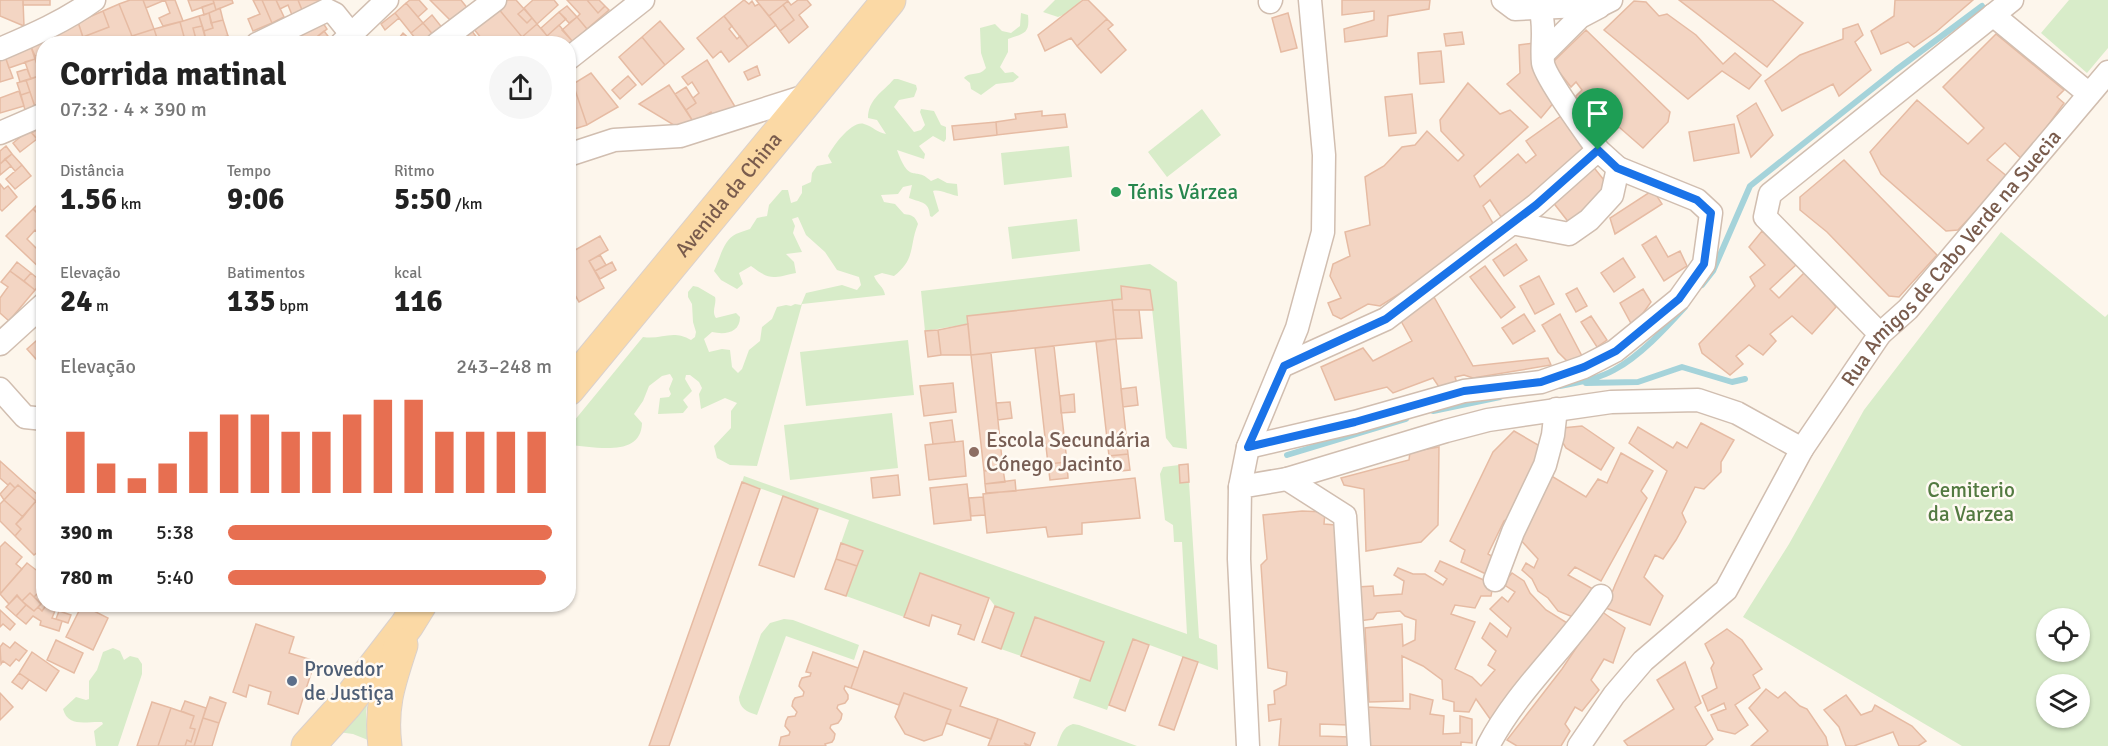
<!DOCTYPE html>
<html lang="pt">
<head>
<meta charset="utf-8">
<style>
  :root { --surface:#fff; --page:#f6f6f6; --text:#222; --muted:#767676; --accent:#e76f51 }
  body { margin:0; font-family:Signika,sans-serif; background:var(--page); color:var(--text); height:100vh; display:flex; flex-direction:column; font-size:22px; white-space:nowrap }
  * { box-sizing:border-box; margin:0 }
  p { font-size:20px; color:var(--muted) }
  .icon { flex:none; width:33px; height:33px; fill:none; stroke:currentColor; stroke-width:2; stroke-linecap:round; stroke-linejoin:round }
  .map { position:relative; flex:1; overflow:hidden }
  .drawer { position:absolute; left:36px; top:36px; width:540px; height:576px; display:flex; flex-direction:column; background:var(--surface); border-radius:24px; box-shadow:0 2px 4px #0004 }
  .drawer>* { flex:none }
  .fabs { position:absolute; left:2036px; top:608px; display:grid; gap:12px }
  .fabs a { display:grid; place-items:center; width:54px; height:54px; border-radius:50%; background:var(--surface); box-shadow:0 2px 4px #0004; font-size:30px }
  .pin { position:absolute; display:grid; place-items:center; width:51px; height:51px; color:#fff; margin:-62px -26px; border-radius:50% 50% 50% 0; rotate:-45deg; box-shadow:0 0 6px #0007 }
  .pin .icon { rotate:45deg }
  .round { display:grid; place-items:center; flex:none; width:63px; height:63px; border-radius:32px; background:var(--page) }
  .headline { display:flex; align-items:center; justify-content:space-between; height:102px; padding:0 24px }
  h1 { font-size:33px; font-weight:700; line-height:45px }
  .stats { display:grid; grid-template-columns:repeat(3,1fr); gap:9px; height:102px; padding:6px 24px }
  .stats div { display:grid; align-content:center }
  .stats b { font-size:30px; font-weight:700 }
  .stats small { font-size:16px; font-weight:400 }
  .stats p { font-size:16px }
  .chart { height:168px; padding:12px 24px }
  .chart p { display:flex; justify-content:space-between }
  .chart svg { width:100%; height:108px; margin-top:6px; stroke:var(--accent); stroke-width:6 }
  ul { padding:0 24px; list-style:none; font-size:20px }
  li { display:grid; grid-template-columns:96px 72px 1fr; align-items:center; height:45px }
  li i { height:15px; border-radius:8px; background:var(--accent) }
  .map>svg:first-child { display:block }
</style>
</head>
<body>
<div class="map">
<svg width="2108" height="746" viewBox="0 0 2108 746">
  <rect width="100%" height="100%" fill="#fdf6ec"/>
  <!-- green -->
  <path fill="#d8ecc9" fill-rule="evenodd" d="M1055 0H1081C1079 8 1066 14 1058 17L1043 12Z
    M2069 0H2108V48L2087 73 2041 33Z
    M1021 13 1028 15C1030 34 1024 33 1008 39V52L1000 67 1005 73 1013 72 1019 77 1013 82 996 84 981 95 971 89 970 83 964 78C970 71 979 77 986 68L981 53 980 28 995 24 1002 31 1011 33 1020 26Z
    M894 79H898L916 85 917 89 914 97 899 100 894 107 914 132 921 130 925 125 920 112 921 109 934 111 941 125 946 127V139L944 142 933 136 919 146 925 154 924 159 897 150C910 186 915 165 931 181L938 178 947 183 957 184 958 196C950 195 940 189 933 191L939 211 932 217 930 216C929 201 921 203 909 198L912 185 903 187 898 194 881 195 884 202 895 204 904 214C912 215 915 216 918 224 909 246 916 259 894 276L882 273 874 276C877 284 884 287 885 295L802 304 757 466 730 465 717 458 714 446 731 428V411L737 403 725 398 701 409 699 394 702 388 699 382 690 375H686L685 379 692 391 683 400 688 407 683 413 658 414 660 398 669 397 671 394 669 389 673 379 670 374 662 376 649 386 643 401 634 414 642 423C641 459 592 446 569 445V432L574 421 643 337C662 340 672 329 691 340L695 337 696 332 693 322 692 304 688 297V292L693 286 698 287 715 297C717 304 711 311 716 318L736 313 740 317C740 333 725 335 712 332L704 339 709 352 722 349 730 350 732 367 738 373 742 369 749 350 760 341 762 327 772 319 777 307 786 305 791 306 795 304 801 305 806 293 842 285 857 290 861 285 859 277 837 270 825 252 806 235 798 217 792 219 795 226 793 233 802 252 786 254 794 262 796 273C772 278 771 281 751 266L739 273 743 284 737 289 721 280 714 271C720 259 723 240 736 234 740 232 745 231 750 229L757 218 767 216 769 205 782 190H788L791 203 797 201 802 193V186L811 182 812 173 817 166 832 163 828 156C833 146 852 120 864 124 872 126 878 133 886 134L877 120 868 118C868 99 883 92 894 79Z
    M1202 109 1221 135 1167 177 1148 152Z
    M1069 146 1072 177 1004 185 1001 153Z
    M1077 219 1080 251 1012 259 1008 227Z
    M2001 232 2105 317 2108 314V746H1962L1743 617 1789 544 1864 410ZM2046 618H2079V651H2046ZM2046 684H2079V717H2046Z
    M1150 264 1177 282 1187 449 1173 447 1166 438 1150 290 1121 286 1122 299 967 316 968 324 925 331 921 291Z
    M908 340 914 395 806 406 800 352Z
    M892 413 898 468 790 480 784 425Z
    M1179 465 1180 483 1189 482 1199 638 1217 645 1218 670 1133 639 1107 710 1073 698 1080 678 1090 681 1103 641 1035 617 1021 656 1001 649 1014 613 995 606 989 598 920 573 904 617 846 596 862 551 841 543 849 520 742 482 744 476 1187 634 1182 542H1174L1173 525 1165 520 1160 474 1163 467Z
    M784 619 793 620 859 645 854 660 786 636 757 715C747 712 739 708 739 697L761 634 770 623Z
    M113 648 120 651 124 660 130 656 138 658 142 664V674L118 746H96L94 731 103 724 102 722C87 721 68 728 63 709L76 697 86 700 89 699V681L97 670 103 652Z
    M368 698 366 712 368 740 353 734 338 732Z
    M1073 724 1079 725 1137 746H1057C1061 736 1062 727 1073 724Z"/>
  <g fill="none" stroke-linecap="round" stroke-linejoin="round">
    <!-- stream -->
    <path stroke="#a5d3da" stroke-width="6" d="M1702 285 1713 271 1750 186 1896 70 1982 6
      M1586 383 1638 382 1682 367 1732 382 1745 379
      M1560 386C1578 383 1598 379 1614 370 1640 356 1665 329 1685 307
      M1433 411 1500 397
      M1287 455 1406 419"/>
  </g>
  <!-- building -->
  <path fill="#f3d5c3" stroke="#e6bba3" stroke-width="1.5" d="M0 0H23L24 26 0 16Z
    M23 0H50V5H23Z
    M130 0H143L154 29 132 36 119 4Z
    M143 0H165L146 8Z
    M165 0H175L183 21 163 26 159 18 170 13Z
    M188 0H213L214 3 192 11Z
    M213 0H232L233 3 216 10Z
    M253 0H262L272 23 253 31 248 19 260 14Z
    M262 0H276L284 17 272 23Z
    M276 0H298L302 10 292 15 288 5 280 9Z
    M298 0H325L302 10Z
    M410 0H419L427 9 418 17 406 3Z
    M430 0H461L468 9 452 22Z
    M504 0H516L524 9 518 14 527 23 532 18 537 24 522 37 497 7Z
    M533 0H554L558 5 537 24 524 8Z
    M567 0H587L598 13 605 6 609 10 587 29 577 17 580 14Z
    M587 0H599L605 6 598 13Z
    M744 0 749 4 752 1 755 6 759 4 776 25 748 47 724 16Z
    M756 0H787L788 1 769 16Z
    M798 0H807L811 5 799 15 808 27 789 43 780 31 794 20 783 5 788 1 791 5Z
    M1083 0H1088L1107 19 1077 46 1071 38 1045 51 1038 35Z
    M1342 0H1430L1429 9 1388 16 1387 36 1345 42 1344 29 1374 20V11L1342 15Z
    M1679 0H1772L1803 23 1767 67Z
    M1895 0H1973L1936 32 1914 47 1908 42 1881 54 1871 31 1894 16Z
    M1634 1 1646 2 1659 16 1667 14 1696 35 1723 64 1735 53 1761 75 1749 89 1722 71 1688 99 1604 30Z
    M214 3 216 10 204 15 202 7Z
    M406 3 423 23 411 33 395 13Z
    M119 4 132 36 112 44H85L83 37 109 27 103 11Z
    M783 5 794 20 780 31 769 16Z
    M567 6 577 17 569 23 559 12Z
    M497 7 522 37 537 24 554 44H519L517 41 514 44H486L473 28Z
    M220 8 223 20 211 23 209 13Z
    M524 9 532 18 527 23 518 14Z
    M103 11 109 27 83 37 78 22Z
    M559 12 566 19 547 36 541 28Z
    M209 13 213 28 204 31 199 16Z
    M395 13 399 18 385 30 381 24Z
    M1288 13 1297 48 1281 52 1272 18Z
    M432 15 444 30 435 37 423 23Z
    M199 16 202 26 193 28 197 43 186 44 180 22Z
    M724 16 732 26 729 29 737 39 740 36 748 47 729 62 721 51 713 58 697 38Z
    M577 17 587 29 573 42 562 30Z
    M1107 19 1113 25 1108 29 1126 50 1101 73 1077 46Z
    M223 20 228 36 206 41 204 31 213 28 211 23Z
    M660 21 684 49 665 65 642 37Z
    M78 22 85 44H56L54 37 48 40Z
    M180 22 186 44H159L154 29Z
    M323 23 327 29 308 44 304 42 302 44H282Z
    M423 23 435 37 428 43 426 39 420 44 411 33Z
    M1858 24 1863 35 1855 42 1871 70 1839 96 1833 84 1782 111 1765 81 1800 55 1843 39V29Z
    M559 25 573 42 568 45V44H554L547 36Z
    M202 26 207 44H194L197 43 193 28Z
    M154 29 159 44H134L132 36Z
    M471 30 482 44H461L459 40Z
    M1586 30 1670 112 1668 122 1643 148 1619 127 1605 141 1592 131 1576 96 1582 90 1576 82 1571 87 1552 63Z
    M324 31 331 40 327 44H308Z
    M1462 32 1464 44 1446 46 1444 34Z
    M403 33 415 44 395 43Z
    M1996 34 2064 90 2057 97 2064 103 2023 160 2005 143 1987 160 2008 177 1958 230 1946 231 1881 174 1870 152 1917 100 1968 144 1984 128 1943 87Z
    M228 36 230 44H207L206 41Z
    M54 37 56 44H44V52L35 56 29 42Z
    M642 37 665 65 642 85 619 57Z
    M1534 43 1555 101 1541 118 1507 84 1520 73 1519 45Z
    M30 44 35 59 9 68 5 56Z
    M1441 51 1444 82 1420 84 1418 53Z
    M44 52V74L41 75 35 56Z
    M4 54 13 78 0 82V56Z
    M35 59 41 75 31 79 25 62Z
    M707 60 737 110 716 121 711 112 694 123 686 110 696 103 693 98 699 93 692 82 688 85 682 77Z
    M757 66 760 75 748 80 744 72Z
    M27 69 31 79 20 82 17 72Z
    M591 73 618 107 587 125 573 84Z
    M42 75 44 104 35 107 26 80Z
    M628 76 636 85 620 99 612 90Z
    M26 80 30 92 21 95 17 83Z
    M1468 83 1500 114 1510 110 1528 127 1474 176 1480 187 1518 154 1526 163 1536 155 1526 141 1561 116 1587 150 1527 202 1501 217 1490 200 1483 206 1494 225 1407 289 1380 306 1368 304 1341 319 1333 315 1328 303 1341 298 1330 276 1333 264 1350 256 1345 232 1370 225 1365 177 1384 166 1402 147 1415 145 1427 131 1458 161 1464 155 1441 131 1440 120Z
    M573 84 587 125 568 131V85Z
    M669 85 694 123 682 130 639 104Z
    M686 87 696 103 686 110 675 94Z
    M19 91 24 106 0 113V98Z
    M30 92 35 107 25 110 21 95Z
    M1412 94 1416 133 1389 136 1385 97Z
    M1756 103 1773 135 1751 157 1737 116Z
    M1042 111V116L1065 114 1067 127 997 135 996 122 1016 119 1015 114Z
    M996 122 997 135 954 140 952 126Z
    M44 124V147L32 133Z
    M1734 124 1739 153 1694 161 1689 132Z
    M29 130 37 139 20 152 13 143Z
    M6 146 12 154 0 164V151Z
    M12 154 22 165 15 171 5 159Z
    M5 159 11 166 0 175V164Z
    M1844 160 1937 255 1899 297 1889 296 1827 232 1800 210V197Z
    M1591 164 1608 185 1570 224 1552 201Z
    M22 165 31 176 15 189 6 179Z
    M0 184 4 189 8 186 17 197 2 211 0 209Z
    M1653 190 1662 204 1615 234 1610 218Z
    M44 198V212L40 216 33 209Z
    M33 209 44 219V238L35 230 27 239 41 253 44 250V272L6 236Z
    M1762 231 1797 264 1770 289 1779 298 1805 272 1817 282 1836 307 1812 334 1792 316 1770 334 1776 341 1763 355 1749 345 1736 356 1743 364 1730 375 1702 353 1699 344 1755 286 1750 277 1765 265 1749 247Z
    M600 236 608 250 589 261 604 288 579 302 568 283V254Z
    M1656 236 1668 257 1680 251 1687 266 1664 281 1642 245Z
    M1516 244 1527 260 1504 276 1493 260Z
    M600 255 606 265 595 271 589 261Z
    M1623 258 1635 277 1614 292 1601 273Z
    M17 262 31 273 24 281 10 271Z
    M612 262 616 270 600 279 595 271Z
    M1485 266 1515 307 1501 318 1470 277Z
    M10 271 35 290 9 321 0 313V298L8 287 1 282Z
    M31 273 42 282 35 290 24 281Z
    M1539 276 1554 304 1535 314 1520 286Z
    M1121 286 1150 290 1153 310H1113L1112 300 1122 299Z
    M1577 288 1587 306 1576 312 1566 294Z
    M1643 289 1651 302 1633 327 1620 303Z
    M1434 297 1473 366 1548 358 1551 365 1473 378 1464 375 1455 377 1457 383 1439 387 1433 378 1393 393 1387 387 1335 400 1321 367 1363 348 1373 361 1412 341 1401 321Z
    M1112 300 1116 339 971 355 967 316Z
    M1113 310H1139L1142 338 1116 339Z
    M1524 314 1535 331 1513 344 1502 328Z
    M1560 314 1583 358 1571 365 1558 352 1542 325Z
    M1591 316 1607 340 1597 347 1581 322Z
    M968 324 971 355H941L938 330Z
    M938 330 941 355 928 357 925 331Z
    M44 334V368L27 349Z
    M1116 339 1128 454 1109 456 1096 342Z
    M1054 346 1067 462 1048 464 1035 348Z
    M991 353 1003 469 984 471 971 355Z
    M953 383 956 412 924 416 920 386Z
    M1136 387 1138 405 1123 407 1121 389Z
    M1074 394 1075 412 1061 413 1060 396Z
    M1010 402 1012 418 998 420 996 403Z
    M952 420 955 442 933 444 930 423Z
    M1701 423 1734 440 1721 462V472L1704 489 1695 487 1682 513 1686 522 1676 540 1663 559 1655 555 1644 577 1663 596 1650 625 1606 608 1615 585 1667 471 1629 443 1638 427 1673 448 1677 442 1687 448Z
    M1582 426 1614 448 1601 470 1566 448 1558 435 1562 428Z
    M1514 431 1545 449 1516 513 1504 521 1488 554 1500 561 1492 577 1461 562 1465 550 1450 541 1493 452Z
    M963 441 966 476 929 480 925 445Z
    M1439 447 1438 525 1421 542 1366 551 1364 489 1344 485 1341 478 1409 460 1410 452Z
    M1621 453 1653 471 1641 491 1647 498 1601 581 1575 567 1568 575 1593 589 1573 617 1558 611 1548 598 1538 591 1532 579 1522 570 1526 563 1534 568 1538 559 1518 537 1550 475 1586 497 1598 479 1607 483Z
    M1128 454 1130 470 1111 472 1109 456Z
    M0 461 40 497 36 501 18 485 15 488 10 483 8 485 0 478Z
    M1067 462 1068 478 1050 480 1048 464Z
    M1188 464 1189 482 1180 483 1179 465Z
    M1003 469 1005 482 985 484 984 471Z
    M898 475 900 495 873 498 871 478Z
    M1135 478 1140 518 1082 523V534L1048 537 1046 527 987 533 983 494Z
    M1015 480 1016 491 986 493 985 484Z
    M742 482 760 489 669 746H649Z
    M10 483 15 488 4 500 0 494Z
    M967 484 971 520 934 524 930 488Z
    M18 485 36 501 23 517 4 500Z
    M783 496 818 509 794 577 759 565Z
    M983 497 985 515 971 516 969 498Z
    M4 500 23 517 16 524 21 529 15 536 0 521V504Z
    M36 501 44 510V547L34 555 15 536 21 529 16 524Z
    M1302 511 1325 512 1324 524 1336 525 1348 725 1320 724V736L1350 737V746H1279L1281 719 1269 721 1268 705 1275 704 1274 691 1286 685 1287 672 1268 668 1261 565 1267 559 1263 515Z
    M5 542 22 557 16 564 22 569 0 594V547Z
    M841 543 863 551 857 566 836 559Z
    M836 559 857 566 846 596 825 589Z
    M1440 561 1493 584 1491 596H1481L1475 608 1455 605 1451 614 1475 622 1455 669 1472 677 1481 686 1495 670 1488 665 1496 651 1482 638 1490 623 1507 637 1511 628 1490 609 1502 597 1508 602 1515 592 1503 584 1512 573 1524 581 1530 593 1546 610 1572 626 1493 723 1476 699 1469 712 1454 711V702L1443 699 1442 680 1423 666 1402 656 1403 701 1369 702 1365 628 1402 624 1403 646 1415 640 1416 620 1405 616 1400 611 1377 613 1373 619 1359 621 1357 587 1373 586 1374 596 1402 594 1404 581 1394 575 1398 568 1413 574H1425L1443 585 1447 579 1435 571Z
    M27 563 44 576V596L39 592 34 597 30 593 22 601 17 595 9 604 0 594Z
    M920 573 989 598 974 640 958 634 961 625 932 615 929 626 904 617Z
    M39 592 44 596V604H47L42 611 38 607 41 604 34 597Z
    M30 593 41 604 34 611 22 601Z
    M17 596 26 605 16 616 6 607Z
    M47 604H58L52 618 62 621 59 631 40 625 41 621 33 616 26 624 16 616 26 605 34 611 38 607 42 611Z
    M82 605 108 618 93 650 66 637Z
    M995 606 1014 613 1001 649 982 642Z
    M0 610 15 624 10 630 3 624 0 627Z
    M59 611 71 615 68 623 56 619Z
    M1601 611 1625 628 1613 663 1604 659 1591 680 1599 690 1582 711 1575 707 1565 724 1570 731 1561 746H1517L1507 740 1562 669Z
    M1035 617 1104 642 1090 681 1021 656Z
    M256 624 294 637 289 653 315 661 298 714 268 704 271 692 249 685 246 697 233 692Z
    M1727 629 1742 640 1762 669 1753 675 1760 688 1735 705 1748 725 1735 734 1718 730 1711 715 1726 709 1724 703 1708 711 1702 696 1717 688 1711 668 1714 663 1705 644Z
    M1133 639 1149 645 1125 711 1109 705Z
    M56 640 83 653 74 673 47 660Z
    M15 642 27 651 19 661 16 659 10 666 3 661 1 664 0 647 3 643 10 648Z
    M864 651 967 688 960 706 998 719 991 739 946 723 951 710 904 693 899 705 851 688Z
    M32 652 59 671 46 691 19 673Z
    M813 652 858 668 851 688 845 686 844 689 848 695V699L845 703 838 705 837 708 842 714 841 719 838 723 831 725 830 728 835 734 834 739 832 742 825 744 826 746H779L781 737 789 735 790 732 785 726 786 721 788 717 795 716 797 712 792 706 793 701 795 698 803 696 804 692 799 686 800 682 802 678 810 676 811 673 806 672Z
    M1183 657 1198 662 1174 730 1159 725Z
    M1685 662 1701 703 1695 707 1713 739 1705 746H1628L1624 741 1674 709 1657 680Z
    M19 673 29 680 22 689 12 682Z
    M1766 689 1778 698 1785 692 1800 706 1807 709 1826 737 1828 746H1751L1768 731 1749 708Z
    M0 693 13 707 0 720Z
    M904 693 951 710 942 735 924 741 905 734 895 717Z
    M1410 694 1433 700 1430 714 1444 716 1443 734 1460 733V716L1472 719V743L1461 742V746H1370L1367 707 1410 709Z
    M1846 695 1861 715 1872 711 1875 705 1912 726 1926 741 1918 746H1899L1893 732 1854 746H1846L1839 727 1824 710Z
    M210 697 226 703 219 723 203 718Z
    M185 701 206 708 194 746H185L187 740 191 742 195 729 190 728 194 716 181 711Z
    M152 702 171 708 158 746H137Z
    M171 708 194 716 190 728 195 729 191 742 187 740 185 746H158Z
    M203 718 219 723 212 746H194Z
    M998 719 1035 733 1030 746 1024 743 1027 746H988Z"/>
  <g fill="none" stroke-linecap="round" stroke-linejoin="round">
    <defs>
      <g id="minor">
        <path d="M1503 0 1515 9 1582 6 1603 4 1611 0"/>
        <path d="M1270 2 1271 0"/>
        <path d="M1540 8C1546 27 1541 44 1543 63 1545 77 1587 134 1598 150"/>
        <path d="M1993 15 2089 94"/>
        <path d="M257 44 327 10 335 14 351 34"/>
        <path d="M341 44 387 0"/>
        <path d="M437 44 495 0"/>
        <path d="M0 49C33 35 65 21 94 0"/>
        <path d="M1544 53 1580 17 1599 7"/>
        <path d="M568 59 643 0"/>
        <path d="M0 133 44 114"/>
        <path d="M568 155 614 140 680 136 812 94"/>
        <path d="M1880 334 1765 217 1770 194 2012 0"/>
        <path d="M0 344 44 304"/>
        <path d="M1284 365 1386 319 1536 205 1598 150 1618 168 1612 195 1589 220 1569 234 1512 223"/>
        <path d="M0 389 25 417 44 419"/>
        <path d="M1248 447 1355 422 1464 391 1541 382 1584 367 1615 351 1679 299 1704 264 1711 213 1697 200 1618 168"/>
        <path id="s1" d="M1802 449 1880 334 1908 309 2108 72"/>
        <path d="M1287 479 1345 516 1359 746"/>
        <path d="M1240 487 1248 447 1297 328 1323 232 1324 155 1310 0"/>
        <path d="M1495 580 1513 532 1545 465 1553 435 1556 409"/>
        <path d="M1248 746 1239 559 1240 487 1287 479 1446 431 1488 420 1611 402 1698 400 1737 413 1802 449 1726 590 1643 661 1614 695 1579 746"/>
        <path d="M1488 746C1517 690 1566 648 1601 596"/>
      </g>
      <g id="primary">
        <path id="s2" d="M568 389 889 0"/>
        <path d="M308 746 346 704 407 625 420 604"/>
        <path d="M385 746C380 706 389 682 401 645"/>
      </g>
    </defs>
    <!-- minor casing -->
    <use href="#minor" stroke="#d1beb0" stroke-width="25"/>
    <!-- primary casing -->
    <use href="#primary" stroke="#dad1cd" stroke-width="35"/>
    <!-- minor -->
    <use href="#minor" stroke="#fff" stroke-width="22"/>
    <!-- primary -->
    <use href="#primary" stroke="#fbd9a5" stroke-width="33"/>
  </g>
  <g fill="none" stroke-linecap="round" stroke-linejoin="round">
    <defs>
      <path id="route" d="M1598 150 1617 168 1697 200 1711 213 1704 264 1679 299 1616 351 1584 367 1541 382 1464 391 1355 422 1248 447 1284 366 1386 319 1536 205Z"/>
    </defs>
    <!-- route casing -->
    <use href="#route" stroke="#fff" stroke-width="12"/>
    <!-- route -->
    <use href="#route" stroke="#1a73e8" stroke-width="8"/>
  </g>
  <!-- markers -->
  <circle fill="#2e9e5b" stroke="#fffaf3" stroke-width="2" cx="1116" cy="192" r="6"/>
  <circle fill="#8d6e63" stroke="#fffaf3" stroke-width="2" cx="974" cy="452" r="6"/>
  <circle fill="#5c6f8a" stroke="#fffaf3" stroke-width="2" cx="292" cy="681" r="6"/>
  <g text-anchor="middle" stroke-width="5" stroke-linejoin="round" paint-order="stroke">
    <!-- leisure labels -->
    <g font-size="21" fill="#27864d" stroke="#fffaf3" text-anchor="start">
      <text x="1128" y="199">Ténis Várzea</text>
    </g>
    <!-- street labels -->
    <g font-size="21" fill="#7a5c4d" stroke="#fffaf3">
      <text dy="7" stroke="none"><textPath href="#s2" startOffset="252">Avenida da China</textPath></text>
      <text dy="7" stroke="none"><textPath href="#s1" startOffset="243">Rua Amigos de Cabo Verde na Suecia</textPath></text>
    </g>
    <!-- education labels -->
    <g font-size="21" fill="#785e54" stroke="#fffaf3" text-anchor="start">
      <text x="986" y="447">Escola Secundária<tspan x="986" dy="24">Cónego Jacinto</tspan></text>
    </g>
    <!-- park labels -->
    <g font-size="21" fill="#537a41" stroke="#fffaf3">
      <text x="1971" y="497">Cemiterio<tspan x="1971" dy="24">da Varzea</tspan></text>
    </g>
    <!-- service labels -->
    <g font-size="21" fill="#4e5e75" stroke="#fffaf3" text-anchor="start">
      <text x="304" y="676">Provedor<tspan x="304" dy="24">de Justiça</tspan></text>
    </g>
  </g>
</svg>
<div class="fabs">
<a><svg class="icon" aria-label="locate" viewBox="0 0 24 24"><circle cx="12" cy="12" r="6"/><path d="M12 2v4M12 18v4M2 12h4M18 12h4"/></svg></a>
<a><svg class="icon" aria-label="layers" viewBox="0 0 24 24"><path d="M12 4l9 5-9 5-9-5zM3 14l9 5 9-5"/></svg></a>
</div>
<div class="pin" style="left:1598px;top:150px;background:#1e9e55"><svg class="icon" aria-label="arrive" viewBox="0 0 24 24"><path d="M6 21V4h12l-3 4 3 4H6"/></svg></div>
<section class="drawer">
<div class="headline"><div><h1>Corrida matinal</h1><p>07:32 · 4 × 390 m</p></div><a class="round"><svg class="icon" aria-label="share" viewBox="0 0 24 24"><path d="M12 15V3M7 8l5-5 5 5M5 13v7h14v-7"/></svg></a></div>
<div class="stats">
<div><p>Distância</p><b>1.56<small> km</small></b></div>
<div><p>Tempo</p><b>9:06</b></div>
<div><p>Ritmo</p><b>5:50<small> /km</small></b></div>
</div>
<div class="stats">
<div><p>Elevação</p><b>24<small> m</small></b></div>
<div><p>Batimentos</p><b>135<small> bpm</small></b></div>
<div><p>kcal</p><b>116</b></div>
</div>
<div class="chart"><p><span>Elevação</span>243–248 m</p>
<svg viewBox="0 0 160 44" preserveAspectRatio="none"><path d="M5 44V19M15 44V32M25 44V38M35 44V32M45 44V19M55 44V12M65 44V12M75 44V19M85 44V19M95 44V12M105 44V6M115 44V6M125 44V19M135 44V19M145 44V19M155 44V19"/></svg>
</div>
<ul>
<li><b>390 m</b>5:38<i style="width:100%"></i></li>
<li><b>780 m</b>5:40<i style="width:98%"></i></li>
</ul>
</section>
</div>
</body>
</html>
